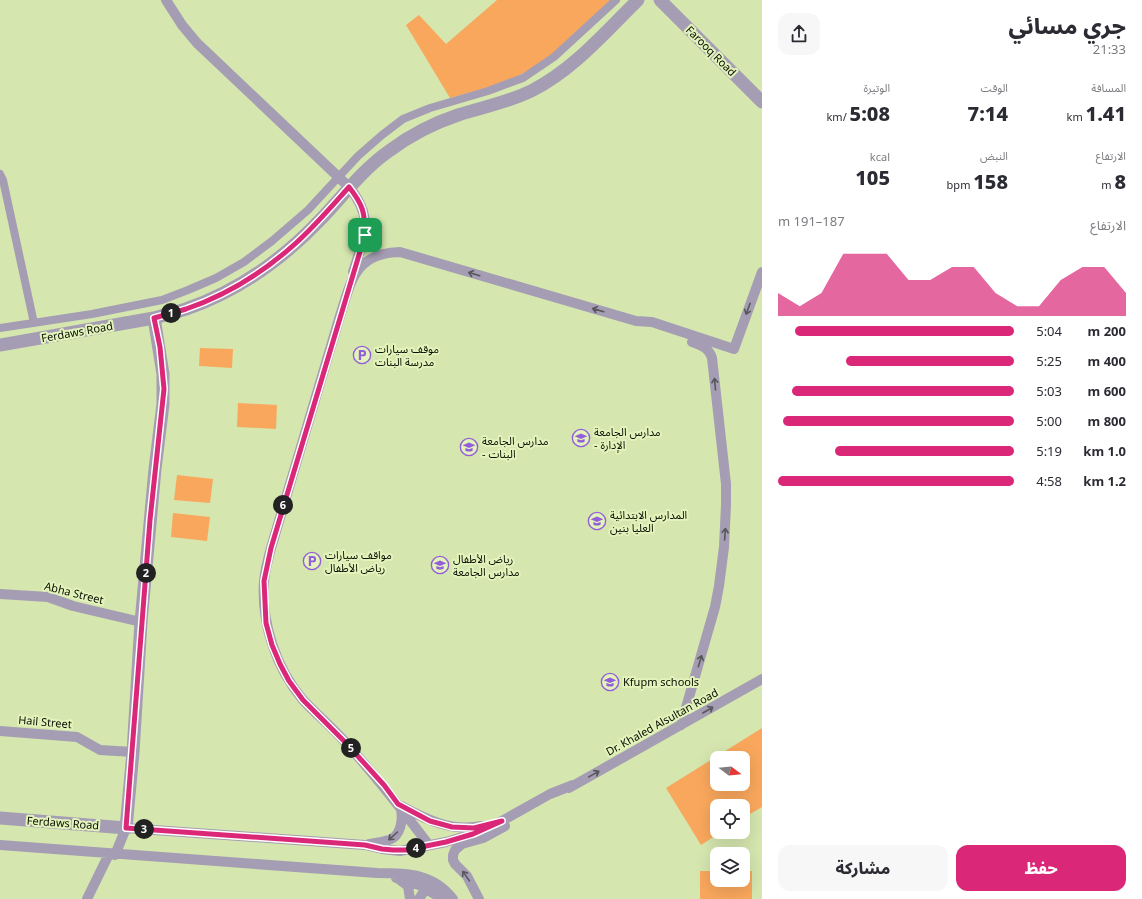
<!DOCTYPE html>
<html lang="ar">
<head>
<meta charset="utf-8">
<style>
  :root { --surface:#fff; --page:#f7f7f7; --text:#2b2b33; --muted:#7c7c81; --accent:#db2777 }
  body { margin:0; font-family:"Noto Sans","Noto Sans Arabic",sans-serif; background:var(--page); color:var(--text); direction:rtl; height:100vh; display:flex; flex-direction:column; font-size:15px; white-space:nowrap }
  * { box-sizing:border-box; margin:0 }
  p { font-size:13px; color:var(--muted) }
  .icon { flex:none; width:22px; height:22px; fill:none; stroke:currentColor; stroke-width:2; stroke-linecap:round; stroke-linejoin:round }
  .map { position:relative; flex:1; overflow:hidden; direction:ltr }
  .details { display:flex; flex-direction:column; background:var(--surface); width:380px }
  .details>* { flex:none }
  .needle { width:26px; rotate:106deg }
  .controls { position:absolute; left:710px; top:751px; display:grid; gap:8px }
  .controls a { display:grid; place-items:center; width:40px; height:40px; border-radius:8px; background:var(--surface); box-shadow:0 4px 16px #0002; font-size:20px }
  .pin { position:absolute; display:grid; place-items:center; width:34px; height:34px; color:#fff; margin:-17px; border-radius:8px; box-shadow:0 2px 6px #0006 }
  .km { position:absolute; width:20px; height:20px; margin:-10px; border-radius:50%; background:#222; color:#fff; font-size:11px; line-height:20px; text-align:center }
  .round { display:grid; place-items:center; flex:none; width:42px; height:42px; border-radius:12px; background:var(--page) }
  .summary { display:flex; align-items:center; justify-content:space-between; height:68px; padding:0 16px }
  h1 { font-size:22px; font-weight:800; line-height:30px }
  .metrics { display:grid; grid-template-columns:repeat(3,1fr); gap:6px; height:68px; padding:4px 16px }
  .metrics div { display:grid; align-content:center }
  .metrics b { font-size:20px; font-weight:800 }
  .metrics small { font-size:11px; font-weight:400 }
  .metrics p { font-size:11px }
  .chart { height:112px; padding:8px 16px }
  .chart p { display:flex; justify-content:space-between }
  .chart svg { width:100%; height:72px; margin-top:4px; fill:var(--accent); opacity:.7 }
  .cta { display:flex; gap:8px; margin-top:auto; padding:8px 16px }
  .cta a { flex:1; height:46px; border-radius:12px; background:var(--accent); color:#fff; font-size:16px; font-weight:800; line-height:46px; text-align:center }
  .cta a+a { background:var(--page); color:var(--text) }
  ul { padding:0 16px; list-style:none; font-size:13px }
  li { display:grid; grid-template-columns:64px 48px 1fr; align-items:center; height:30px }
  li i { height:10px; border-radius:5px; background:var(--accent) }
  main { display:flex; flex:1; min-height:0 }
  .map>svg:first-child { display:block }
</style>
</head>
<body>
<main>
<section class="details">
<div class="summary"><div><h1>جري مسائي</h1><p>21:33</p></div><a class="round"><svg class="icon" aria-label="share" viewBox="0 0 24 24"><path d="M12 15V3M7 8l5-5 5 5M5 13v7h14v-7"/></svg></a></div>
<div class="metrics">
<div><p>المسافة</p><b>1.41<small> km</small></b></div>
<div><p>الوقت</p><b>7:14</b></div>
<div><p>الوتيرة</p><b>5:08<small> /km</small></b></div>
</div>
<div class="metrics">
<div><p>الارتفاع</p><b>8<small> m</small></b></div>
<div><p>النبض</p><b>158<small> bpm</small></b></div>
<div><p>kcal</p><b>105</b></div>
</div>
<div class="chart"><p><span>الارتفاع</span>187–191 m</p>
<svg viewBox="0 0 160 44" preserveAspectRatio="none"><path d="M0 44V30L10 38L20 30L30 6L40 6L50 6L60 22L70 22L80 14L90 14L100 30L110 38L120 38L130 22L140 14L150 14L160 30V44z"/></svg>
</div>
<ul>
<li><b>200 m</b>5:04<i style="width:93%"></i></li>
<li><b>400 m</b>5:25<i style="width:71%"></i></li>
<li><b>600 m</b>5:03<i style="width:94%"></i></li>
<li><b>800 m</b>5:00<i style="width:98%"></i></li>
<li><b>1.0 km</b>5:19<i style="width:76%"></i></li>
<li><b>1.2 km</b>4:58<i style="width:100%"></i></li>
</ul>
<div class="cta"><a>حفظ</a><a>مشاركة</a></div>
</section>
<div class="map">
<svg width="762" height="899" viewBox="0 0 762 899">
  <rect width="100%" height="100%" fill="#d5e6af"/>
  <!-- green -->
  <path fill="#f9a75c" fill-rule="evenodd" d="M497 0H611L548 59 518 76 489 87 450 98 406 25 419 15 446 44Z
    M200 348 233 349 232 368 199 366Z
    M238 403 277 405 276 429 237 427Z
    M177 475 213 479 210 503 174 500Z
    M173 513 210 517 207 541 171 537Z
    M762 728V807L743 818V806H717V832H721L701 845 666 788ZM717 758H743V784H717Z
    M700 871H717V880H743V871H752V899H700Z"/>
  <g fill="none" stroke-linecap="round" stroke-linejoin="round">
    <!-- pedestrian -->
    <path stroke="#a59db3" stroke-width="8" d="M0 174 3 180 34 323
      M0 328 92 314 162 300 188 290 216 278 244 262 272 241 308 210 358 156 382 135 403 119 430 108 488 91 523 78 554 57 616 0"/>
    <!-- minor -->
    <path stroke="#a59db3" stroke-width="10" d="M166 0 182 25 197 43 349 187C375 219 364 237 353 272
      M0 594 48 597 73 606 141 622
      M681 725 715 607 719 586 724 547 726 505V484L712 358C709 348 701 345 692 342
      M0 731 77 737 100 750 133 752
      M569 788 762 679
      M401 806C427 820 452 832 482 826
      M369 844C375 843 382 842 389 840 401 836 403 820 401 809
      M0 845 377 873C407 873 433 873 453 899
      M429 845C402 810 376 776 346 743 333 728 317 715 303 700 276 668 261 623 264 581 265 570 268 559 271 548L339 319C351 282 354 253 400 252L636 321 652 322 734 349 762 272
      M115 855 126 828 365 845 382 849 400 851 446 842 473 834 491 827 550 794 573 785
      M396 878 419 885 443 899
      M400 880 408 886 410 899
      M87 899 109 854
      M419 899 426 888 431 885
      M479 899 467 876 455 864 453 860V855L455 850 462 844 483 838 505 826"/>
    <!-- tertiary -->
    <path stroke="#a59db3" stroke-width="13" d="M660 0 762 102
      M0 345 154 318
      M0 818 126 828 133 752 141 622 155 469 163 404V374L154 318C165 315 176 312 186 309 238 291 283 259 321 219 343 196 362 170 389 151 409 136 434 123 458 115 483 107 510 102 533 90 574 69 605 32 638 0"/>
  </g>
  <!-- one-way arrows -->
  <defs><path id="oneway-shaft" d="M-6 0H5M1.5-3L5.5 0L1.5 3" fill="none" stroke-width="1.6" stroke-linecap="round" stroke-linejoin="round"/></defs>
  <g stroke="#57565a">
    <use href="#oneway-shaft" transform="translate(474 274) rotate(-163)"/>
    <use href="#oneway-shaft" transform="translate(748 309) rotate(110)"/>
    <use href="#oneway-shaft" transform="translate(598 310) rotate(-164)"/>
    <use href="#oneway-shaft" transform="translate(715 384) rotate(-95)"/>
    <use href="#oneway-shaft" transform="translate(725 534) rotate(-86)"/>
    <use href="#oneway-shaft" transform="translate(700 661) rotate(-73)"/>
    <use href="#oneway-shaft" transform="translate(708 710) rotate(-30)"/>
    <use href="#oneway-shaft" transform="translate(594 774) rotate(-29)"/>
    <use href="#oneway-shaft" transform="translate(393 836) rotate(138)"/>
    <use href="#oneway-shaft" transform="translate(466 876) rotate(-125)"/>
  </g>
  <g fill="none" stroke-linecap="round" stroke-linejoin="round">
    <defs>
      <path id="route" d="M349 187C363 205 365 212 365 235L271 548 264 581 266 623 272 645 280 664 289 681 303 700 345 742 384 785 398 804 430 821 452 827 474 828 502 821 473 834 446 842 406 850H393L382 849 365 845 126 828 150 520 164 389 160 347 154 318C165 315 176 312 186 309 227 295 265 271 296 243 315 226 332 206 349 187Z"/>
    </defs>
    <!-- route casing -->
    <use href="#route" stroke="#fff" stroke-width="8"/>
    <!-- route -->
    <use href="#route" stroke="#db2777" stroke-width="5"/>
  </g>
  <!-- icons -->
  <defs>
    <symbol id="parking-ring" viewBox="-11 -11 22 22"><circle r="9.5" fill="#e3f3bc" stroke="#935ed7" stroke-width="1.5"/><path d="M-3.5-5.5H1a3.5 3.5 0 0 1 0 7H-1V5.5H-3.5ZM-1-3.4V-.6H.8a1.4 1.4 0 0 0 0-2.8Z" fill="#935ed7"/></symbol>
    <symbol id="school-ring" viewBox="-11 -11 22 22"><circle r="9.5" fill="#e3f3bc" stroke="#935ed7" stroke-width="1.5"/><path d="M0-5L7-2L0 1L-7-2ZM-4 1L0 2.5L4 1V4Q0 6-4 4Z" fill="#935ed7"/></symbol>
  </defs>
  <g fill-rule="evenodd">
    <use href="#parking-ring" x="352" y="345" width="20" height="20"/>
    <use href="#school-ring" x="571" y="428" width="20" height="20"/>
    <use href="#school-ring" x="459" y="437" width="20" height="20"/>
    <use href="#school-ring" x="587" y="511" width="20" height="20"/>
    <use href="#parking-ring" x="302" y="551" width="20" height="20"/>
    <use href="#school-ring" x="430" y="555" width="20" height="20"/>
    <use href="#school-ring" x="600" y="672" width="20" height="20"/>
  </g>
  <g text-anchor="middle" stroke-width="4" stroke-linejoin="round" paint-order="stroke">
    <!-- street labels -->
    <g font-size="11" fill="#090e00" stroke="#e3f3bc">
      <text transform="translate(711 51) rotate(45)" y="4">Farooq Road</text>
      <text transform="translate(77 332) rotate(-10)" y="4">Ferdaws Road</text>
      <text transform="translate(74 593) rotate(14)" y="4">Abha Street</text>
      <text transform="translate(45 722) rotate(5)" y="4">Hail Street</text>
      <text transform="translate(662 722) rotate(-29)" y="4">Dr. Khaled Alsultan Road</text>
      <text transform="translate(63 823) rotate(4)" y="4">Ferdaws Road</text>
    </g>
    <!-- poi labels -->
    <g font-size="11" fill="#090e00" stroke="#e3f3bc" text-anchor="start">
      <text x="375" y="353">موقف سيارات<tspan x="375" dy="13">مدرسة البنات</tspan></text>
      <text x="594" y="436">مدارس الجامعة<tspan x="594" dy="13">- الإدارة</tspan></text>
      <text x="482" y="445">مدارس الجامعة<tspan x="482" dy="13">- البنات</tspan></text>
      <text x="610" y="519">المدارس الابتدائية<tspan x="610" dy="13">العليا بنين</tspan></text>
      <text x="325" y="559">مواقف سيارات<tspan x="325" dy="13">رياض الأطفال</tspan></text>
      <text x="453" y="563">رياض الأطفال<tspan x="453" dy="13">مدارس الجامعة</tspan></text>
      <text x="623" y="686">Kfupm schools</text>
    </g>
  </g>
</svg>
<div class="controls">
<a><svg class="needle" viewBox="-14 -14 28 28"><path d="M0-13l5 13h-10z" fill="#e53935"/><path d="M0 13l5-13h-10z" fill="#7c7c81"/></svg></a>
<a><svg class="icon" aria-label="locate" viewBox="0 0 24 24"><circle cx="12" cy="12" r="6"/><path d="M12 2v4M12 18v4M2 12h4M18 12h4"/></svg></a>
<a><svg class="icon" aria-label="layers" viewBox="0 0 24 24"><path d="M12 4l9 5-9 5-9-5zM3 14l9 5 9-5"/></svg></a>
</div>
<div class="pin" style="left:365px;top:235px;background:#1e9e55"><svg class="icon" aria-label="arrive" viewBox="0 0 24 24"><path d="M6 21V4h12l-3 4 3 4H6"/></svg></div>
<b class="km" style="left:171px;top:313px">1</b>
<b class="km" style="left:146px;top:573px">2</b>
<b class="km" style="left:144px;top:829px">3</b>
<b class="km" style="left:416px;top:848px">4</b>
<b class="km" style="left:351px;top:748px">5</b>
<b class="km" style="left:283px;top:505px">6</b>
</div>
</main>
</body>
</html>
